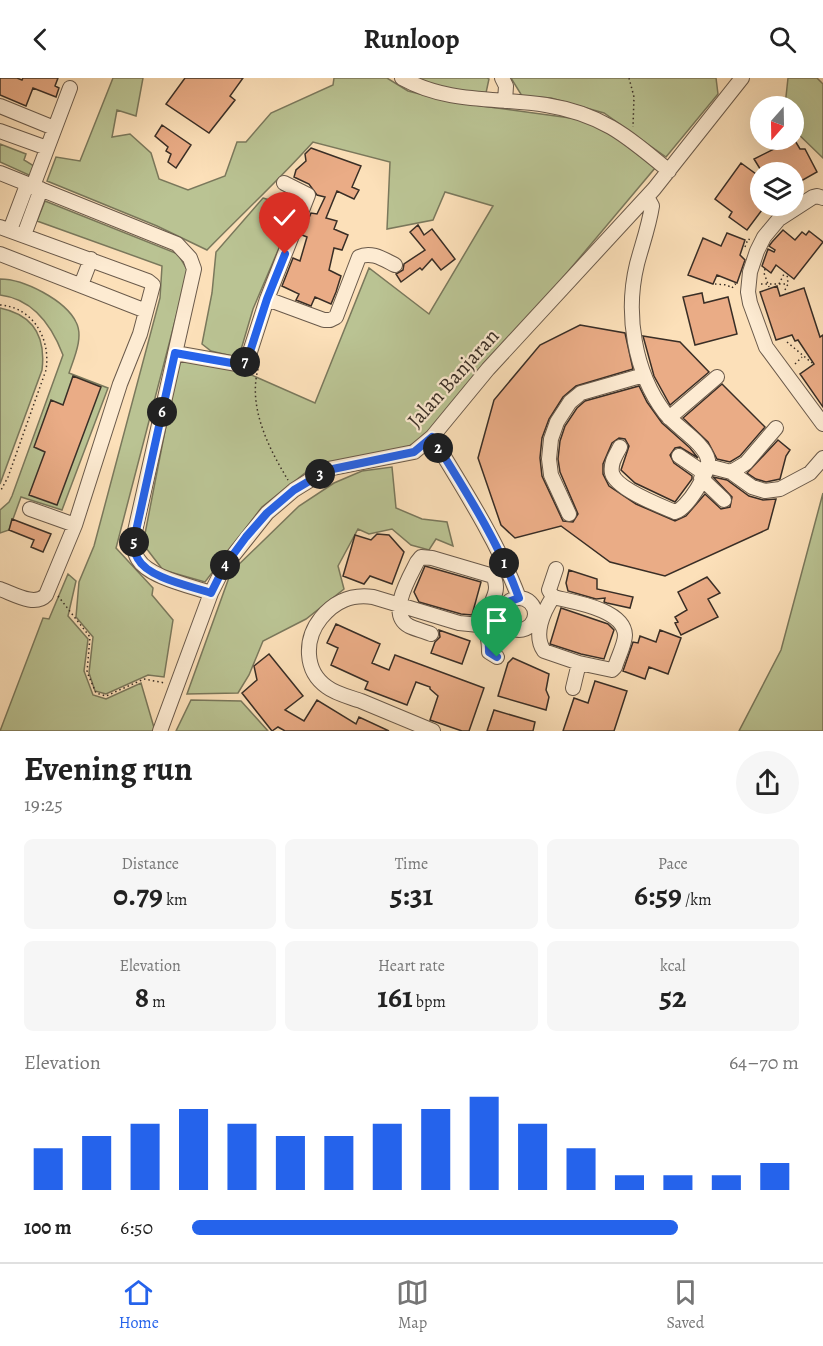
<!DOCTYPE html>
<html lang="en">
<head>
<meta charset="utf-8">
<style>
  :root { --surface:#fff; --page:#f6f6f6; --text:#222; --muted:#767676; --line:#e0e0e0; --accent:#2563eb }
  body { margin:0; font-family:Alegreya,serif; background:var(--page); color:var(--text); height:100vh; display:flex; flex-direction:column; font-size:22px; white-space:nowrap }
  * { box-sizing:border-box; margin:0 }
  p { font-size:20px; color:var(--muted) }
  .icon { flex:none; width:33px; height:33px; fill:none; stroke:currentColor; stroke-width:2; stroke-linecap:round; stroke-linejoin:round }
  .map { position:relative; height:653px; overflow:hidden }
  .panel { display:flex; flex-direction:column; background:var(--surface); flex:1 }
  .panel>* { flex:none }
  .needle { width:39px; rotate:200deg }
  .tools { position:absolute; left:750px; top:18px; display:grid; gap:12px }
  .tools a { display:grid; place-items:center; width:54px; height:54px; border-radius:50%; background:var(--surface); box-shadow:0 6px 24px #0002; font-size:30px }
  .pin { position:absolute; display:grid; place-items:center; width:51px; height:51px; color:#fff; margin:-62px -26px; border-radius:50% 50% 50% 0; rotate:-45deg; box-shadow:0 0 6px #0007 }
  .pin .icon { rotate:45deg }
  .km { position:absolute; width:30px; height:30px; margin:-15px; border-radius:50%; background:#222; color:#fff; font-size:16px; line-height:30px; text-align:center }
  .round { display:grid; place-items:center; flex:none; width:63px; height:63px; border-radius:32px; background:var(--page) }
  .headline { display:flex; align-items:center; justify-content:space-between; height:102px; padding:0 24px }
  h1 { font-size:33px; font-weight:700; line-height:45px }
  .metrics { display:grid; grid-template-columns:repeat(3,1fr); gap:9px; height:102px; padding:6px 24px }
  .metrics div { display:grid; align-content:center; border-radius:9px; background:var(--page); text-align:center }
  .metrics b { font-size:30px; font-weight:700 }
  .metrics small { font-size:16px; font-weight:400 }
  .metrics p { font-size:16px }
  .chart { height:168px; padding:12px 24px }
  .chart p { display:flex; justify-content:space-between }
  .chart svg { width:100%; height:108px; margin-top:6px; stroke:var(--accent); stroke-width:6 }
  ul { padding:0 24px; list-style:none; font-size:20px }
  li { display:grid; grid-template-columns:96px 72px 1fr; align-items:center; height:45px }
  li i { height:15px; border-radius:8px; background:var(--accent) }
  header { display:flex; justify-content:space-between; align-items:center; height:78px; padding:0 24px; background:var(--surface); font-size:27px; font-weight:700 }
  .menu { display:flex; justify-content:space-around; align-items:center; height:84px; border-top:2px solid var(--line); background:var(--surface); font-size:16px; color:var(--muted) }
  .menu a { display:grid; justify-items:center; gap:3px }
  .menu .current { color:var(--accent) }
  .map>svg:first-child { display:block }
</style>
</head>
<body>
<header><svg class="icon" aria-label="back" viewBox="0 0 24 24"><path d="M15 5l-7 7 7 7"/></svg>Runloop<svg class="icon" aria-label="search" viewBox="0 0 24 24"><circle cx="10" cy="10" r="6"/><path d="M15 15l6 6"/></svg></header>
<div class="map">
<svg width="823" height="653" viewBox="0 0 823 653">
  <rect width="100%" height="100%" fill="#fce0b9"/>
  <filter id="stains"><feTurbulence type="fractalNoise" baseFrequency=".00333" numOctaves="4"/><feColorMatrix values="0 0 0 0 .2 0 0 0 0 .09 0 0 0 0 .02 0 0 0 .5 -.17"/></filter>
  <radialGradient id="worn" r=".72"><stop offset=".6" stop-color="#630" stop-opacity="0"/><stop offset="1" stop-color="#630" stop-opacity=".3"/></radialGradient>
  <!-- green -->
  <path fill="#bac393" stroke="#7a785c" stroke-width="1.5" d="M113 0H143L136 38 117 32 112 59 130 56 151 75 159 101 188 112 225 98 237 64H246L271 35 333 7 334 0H387L408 13 452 24 585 42 618 61 655 90 429 359 402 371 314 388 262 429 205 504 163 492 143 466 179 281 247 295 315 325 369 190 429 236 493 128 445 114 433 142 387 151 390 84 313 64C279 102 242 136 207 172L157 148 47 103 56 79 80 83Z
    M412 0H487L489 1 486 15 440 11Z
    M511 0H716L718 16 666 79 604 35 551 20 522 18Z
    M788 0H817L823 6V80L794 52V28H785Z
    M0 66 26 76 24 82 34 88 31 98 0 84Z
    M263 120 296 130 253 231 240 275 236 279 211 273 202 266 212 215 216 174Z
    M45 123 178 176 188 193 116 470 153 510 152 517 173 542 164 599 148 597 106 616 95 613 89 595 93 559 76 539 79 504 94 468 160 220 162 188 37 143Z
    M0 201C24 201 65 222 76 244 84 259 74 280 69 295L108 310 62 432 21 419 9 452 0 455V432L9 424 12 418 63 277C52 248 33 221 0 217Z
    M0 230C34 237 46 259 42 292L0 406Z
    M392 389 396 430 422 441 447 444 453 468 436 461 429 472 411 467 392 451 369 456 358 451 338 488 344 511 306 541 263 563 249 597 238 615 187 616 231 494 299 428 334 405 362 393Z
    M823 415V653H739L781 572Z
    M68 496 76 503 68 538 88 561 84 593 93 617 106 621 141 605 155 653H0L43 540 49 541Z
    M191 622 241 623 268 653H176Z"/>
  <!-- building -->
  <path fill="#eaac86" stroke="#392e26" stroke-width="1.5" d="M0 0H17L22 2 23 0H58L55 8 59 10 56 19 33 10 26 28 0 17Z
    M185 0H243L230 18 235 22 209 55 166 26Z
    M162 47 191 67 176 90 168 84 171 76 166 73 168 69 155 58Z
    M794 61 800 71H805L817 94 794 107V94H762L754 81Z
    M311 70 361 88 352 109 359 112 354 121 337 113 326 140 337 143 334 151 348 157 342 172 334 170 329 192 341 198 336 214 331 226 315 219 311 228 296 222 299 216 282 208 293 180 300 183 307 159 302 157 311 135 317 136 325 119 317 117 309 106 294 99 296 92 306 83 305 76Z
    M741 85 760 99V103L756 110 760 113V128H765L747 152 729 139 732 134 715 121Z
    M418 147 424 157 432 151 455 181 441 192 432 181 422 192 420 190 401 204 396 196 403 192 404 186 425 172 410 154Z
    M783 152 795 162 802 154 806 157 809 153 823 164 794 201 776 187 771 195 762 188 768 171 774 174 775 172 769 168 772 164Z
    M727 155 745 162 740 177 745 182 737 205 717 197 713 206 688 197 703 160 721 168Z
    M777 208 780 218 804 210 820 259 823 257V329L800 296 814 286 798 262 795 263 792 257 776 262 760 214Z
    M702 215 704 225 728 219 737 256 695 267 683 219Z
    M580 247 625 255 633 291 576 308 563 319 549 341 542 360 540 380 542 398 563 443 573 444 578 436 560 394 558 381 560 363 565 348 577 330 585 323 639 308 647 324 662 345 690 370 698 380 680 369 675 370 670 377 674 385 692 398V401L675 424 635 405 621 392 629 368 625 361 619 360 612 365 603 386V396L609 408 636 426 675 443 686 438 705 416 721 431 730 429 732 419 713 399 727 402 749 418 763 422 776 421 768 451 665 498 610 484 561 448 515 460 501 447 478 380 494 322 540 267Z
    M643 258 680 264 709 294 670 327 654 298Z
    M73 298 101 309 57 427 29 417 45 374 34 369 51 322 63 327Z
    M722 306 765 349 740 378 730 384 717 381 708 364 683 340Z
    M778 362 790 372 786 378 780 401 766 404 756 401 747 395Z
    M12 441 51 456 43 474 31 469 34 462 9 452Z
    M377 456 389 457 404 474 392 506 370 498 364 506 343 498 355 457 371 462Z
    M425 488 481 504 472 537 461 536 419 524 414 514Z
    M569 492 597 501V511L633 519 630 530 607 525 604 524 605 520 596 521 568 513 566 505Z
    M707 499 720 515 708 521 718 539 681 557 675 545 678 544 675 539 687 532 678 514Z
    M561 530 608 546 614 552 604 581 581 576 550 566Z
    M336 546 380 566 372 585 389 592 395 577 484 610 469 653H462L430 642 438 618 430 611V609L416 604 407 627 365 611 368 604 331 587 338 570 327 565Z
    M439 552 470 563 462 586 431 575 435 564 440 559Z
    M660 552 681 560 668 596 649 589 645 601 623 593 633 564 638 565 640 558 656 564Z
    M269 576 303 618 285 632 304 643 317 622 356 646 359 639 389 653H285L278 649 272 653 242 615 257 602 254 588Z
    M513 580 549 596 546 612 549 619 546 632 498 618 508 585Z
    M595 603 627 613 614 653H563L574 620 588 625Z
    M494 632 535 644 533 653H487Z"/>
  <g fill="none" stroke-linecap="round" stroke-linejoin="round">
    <defs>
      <path id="minor" d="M402 0C449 26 495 19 546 27 602 36 627 58 669 93
        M502 0 506 8 505 23
        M0 28 54 50
        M0 53 47 70
        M0 95 177 166 190 180 194 191 133 462C134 469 134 475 138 481 148 499 191 508 211 515
        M33 108 70 10
        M823 120 817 118 813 119 779 141 764 159 757 173 750 194 748 214 750 225 766 269 823 346
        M0 149 148 203 153 207 140 256 120 306 75 447 46 517C35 529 14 516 0 511
        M10 152 27 107
        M24 157 41 111
        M0 176 146 233
        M81 207 91 181
        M267 221 324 242H330L336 239 359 179C371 173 383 181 395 187
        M175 275 237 286 244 285 248 280 267 221 308 117 284 105
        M669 340 717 299
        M432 359C462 408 499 466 519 520
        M620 369C616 377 610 385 612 395 616 411 661 428 675 434 687 431 710 394 708 382 705 365 676 349 665 335 634 294 625 235 637 186 642 167 649 148 652 128L647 119
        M679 378 704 395
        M708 388 731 394 752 409 765 413 780 411 810 395 823 380
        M731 394 746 385 776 350
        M701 400 724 422
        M30 431 75 447
        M569 436 551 397 549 381 551 361 557 344 570 324 581 315 644 297
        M553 519C573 524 624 531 625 557 625 566 618 579 615 589L612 592 579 585 544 573C533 557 543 534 553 519Z
        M553 519 549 512 556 491
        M503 536a16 16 0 1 1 32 0a16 16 0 1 1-32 0Z
        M479 547C488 555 489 562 489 574L497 579
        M431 556C424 553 415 551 409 548 387 536 409 500 417 484L421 479 432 480 493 498C499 509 495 517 490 528
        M573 610 579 585
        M160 653 211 515 224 489 267 435 294 412 328 391 414 374 432 359 488 291 654 111 742 0
        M433 653C409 643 385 633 361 623 350 619 336 616 327 609 304 593 304 561 321 540 335 523 351 516 373 519L459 545 479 547 490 528 504 530"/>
    </defs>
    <!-- minor casing -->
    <use href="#minor" stroke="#6a5a4b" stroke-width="16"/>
    <!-- path -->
    <path stroke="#392e26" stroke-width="1.5" stroke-dasharray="1.5 3" stroke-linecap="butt" d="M629 0 634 19 633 49
      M745 169 748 161 751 162
      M765 191 764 195 769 209
      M715 206 727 207 732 210 735 206 738 208
      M761 206H788
      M779 206 785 194
      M785 212 788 206 787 195
      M0 227C33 229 51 261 46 292L8 399 0 414
      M787 264 812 285
      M795 286 802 279
      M258 291C248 329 268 369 288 402
      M58 518 90 559 87 594 96 615 106 618 144 601 165 605"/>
    <!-- minor -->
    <use href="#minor" stroke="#fdebd2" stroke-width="14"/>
  </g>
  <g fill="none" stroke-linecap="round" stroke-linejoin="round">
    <defs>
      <path id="route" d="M285 176 267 221 248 280 244 285 237 286 175 275 134 462C134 469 134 475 138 481 148 500 191 508 211 515L224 489 246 459 267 435 294 412 328 392 414 374 432 359C463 409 499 464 519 520L508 524 504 530 490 528 479 547C488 555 489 562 489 574L497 579"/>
    </defs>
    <!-- route casing -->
    <use href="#route" stroke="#fff" stroke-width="12"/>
    <!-- route -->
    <use href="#route" stroke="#2563eb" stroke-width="8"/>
  </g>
  <g text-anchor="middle" stroke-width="4.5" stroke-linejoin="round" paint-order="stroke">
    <!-- street labels -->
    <g font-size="21" fill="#392e26" stroke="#fdebd2">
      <text transform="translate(453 300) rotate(-48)" y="7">Jalan Banjaran</text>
    </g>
  </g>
  <rect width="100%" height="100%" filter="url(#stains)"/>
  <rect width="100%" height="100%" fill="url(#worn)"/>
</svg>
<div class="tools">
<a><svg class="needle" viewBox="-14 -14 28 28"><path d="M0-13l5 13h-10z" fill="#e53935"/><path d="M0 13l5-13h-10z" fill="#767676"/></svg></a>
<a><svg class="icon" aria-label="layers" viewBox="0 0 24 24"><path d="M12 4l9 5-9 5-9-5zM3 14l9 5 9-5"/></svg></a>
</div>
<div class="pin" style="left:497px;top:579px;background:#1e9e55"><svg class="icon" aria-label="arrive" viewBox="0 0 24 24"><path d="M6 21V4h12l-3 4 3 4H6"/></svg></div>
<div class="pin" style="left:285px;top:176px;background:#d93025"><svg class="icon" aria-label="check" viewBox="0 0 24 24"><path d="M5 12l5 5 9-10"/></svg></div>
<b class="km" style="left:504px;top:485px">1</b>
<b class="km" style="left:438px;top:370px">2</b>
<b class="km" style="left:320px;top:396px">3</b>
<b class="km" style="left:225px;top:487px">4</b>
<b class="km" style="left:134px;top:464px">5</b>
<b class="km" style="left:162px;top:334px">6</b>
<b class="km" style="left:245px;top:284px">7</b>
</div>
<section class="panel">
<div class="headline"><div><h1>Evening run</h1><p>19:25</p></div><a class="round"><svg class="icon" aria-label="share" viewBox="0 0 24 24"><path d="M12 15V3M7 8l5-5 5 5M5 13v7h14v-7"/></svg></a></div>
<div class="metrics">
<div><p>Distance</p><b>0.79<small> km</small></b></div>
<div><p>Time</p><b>5:31</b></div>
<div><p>Pace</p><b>6:59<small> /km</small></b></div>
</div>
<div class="metrics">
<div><p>Elevation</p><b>8<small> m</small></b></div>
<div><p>Heart rate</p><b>161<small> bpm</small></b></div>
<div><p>kcal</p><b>52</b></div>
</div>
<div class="chart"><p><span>Elevation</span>64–70 m</p>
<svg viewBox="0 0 160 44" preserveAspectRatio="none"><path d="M5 44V27M15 44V22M25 44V17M35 44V11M45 44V17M55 44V22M65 44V22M75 44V17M85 44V11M95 44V6M105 44V17M115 44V27M125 44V38M135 44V38M145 44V38M155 44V33"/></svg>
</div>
<ul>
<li><b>100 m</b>6:50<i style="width:80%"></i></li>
</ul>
</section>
<nav class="menu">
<a class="current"><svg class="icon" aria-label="home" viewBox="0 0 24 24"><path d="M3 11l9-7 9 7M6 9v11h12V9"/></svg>Home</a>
<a><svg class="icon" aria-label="map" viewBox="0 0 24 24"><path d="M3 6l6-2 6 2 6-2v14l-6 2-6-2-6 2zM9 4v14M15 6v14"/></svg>Map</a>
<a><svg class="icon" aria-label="saved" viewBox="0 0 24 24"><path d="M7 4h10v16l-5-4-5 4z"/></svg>Saved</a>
</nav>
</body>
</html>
